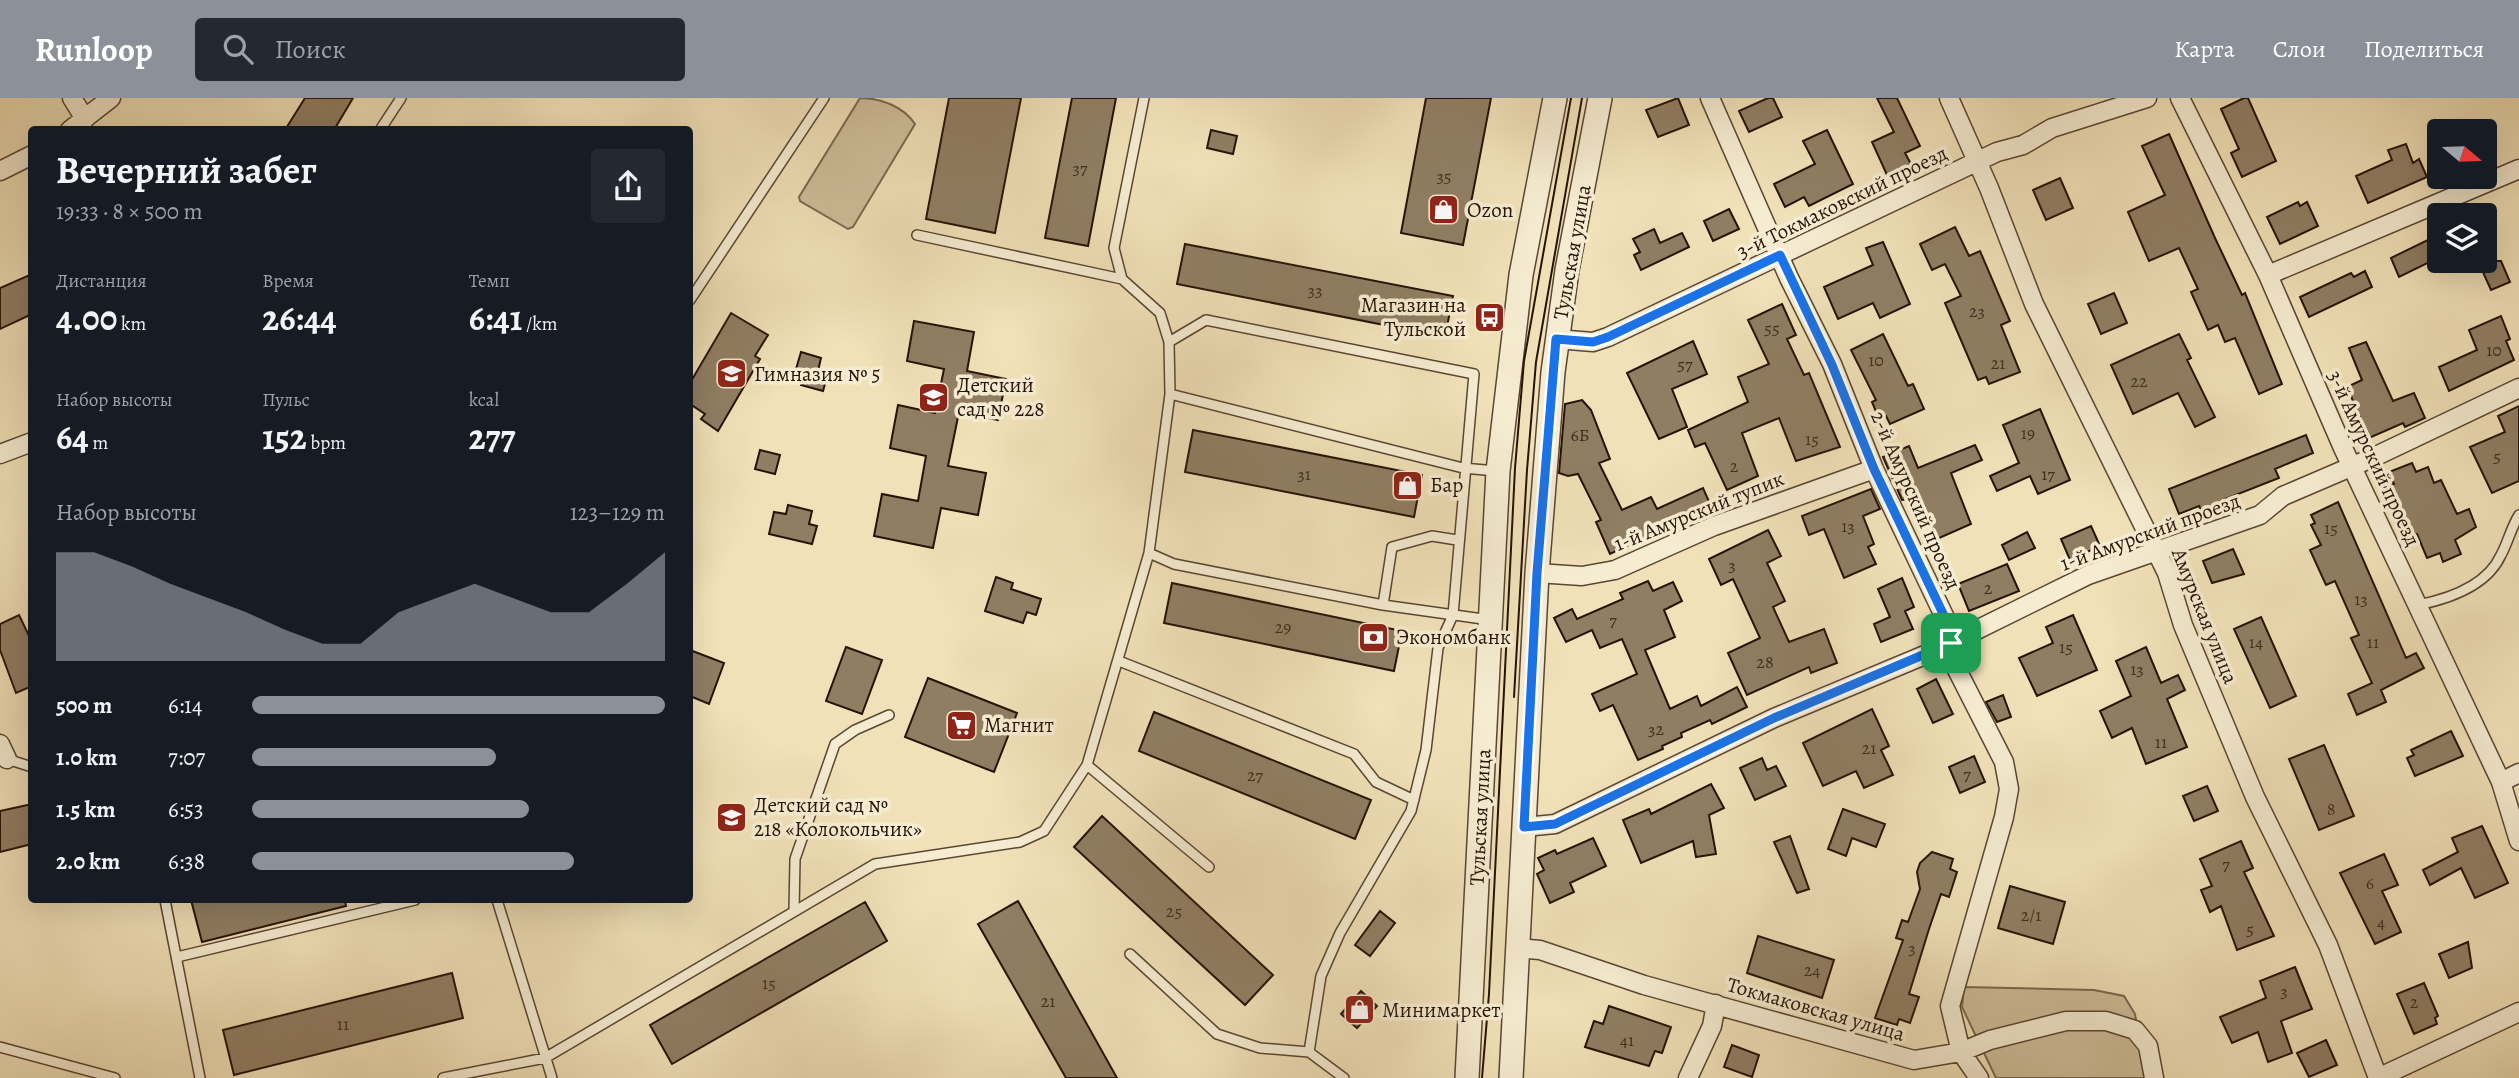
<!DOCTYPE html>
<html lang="ru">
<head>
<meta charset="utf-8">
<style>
  :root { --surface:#171b24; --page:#242831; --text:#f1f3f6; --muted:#9ea1a6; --accent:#8c9099 }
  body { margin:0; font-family:Alegreya,serif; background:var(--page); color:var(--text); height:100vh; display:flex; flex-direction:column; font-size:26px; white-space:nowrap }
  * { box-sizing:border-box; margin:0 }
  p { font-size:23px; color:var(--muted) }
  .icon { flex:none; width:38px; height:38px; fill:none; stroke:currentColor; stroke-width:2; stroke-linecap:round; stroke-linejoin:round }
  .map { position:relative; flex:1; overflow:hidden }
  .panel { position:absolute; left:28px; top:28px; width:665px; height:777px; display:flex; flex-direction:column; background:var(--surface); border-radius:7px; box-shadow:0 7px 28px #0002 }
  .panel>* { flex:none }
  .needle { width:46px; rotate:109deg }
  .tools { position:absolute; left:2427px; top:21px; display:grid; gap:14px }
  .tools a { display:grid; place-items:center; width:70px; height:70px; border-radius:7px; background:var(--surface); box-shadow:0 7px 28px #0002; font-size:35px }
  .pin { position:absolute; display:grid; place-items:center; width:60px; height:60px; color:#fff; margin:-30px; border-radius:14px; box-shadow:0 4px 10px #0006 }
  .round { display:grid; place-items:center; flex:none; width:74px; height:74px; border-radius:7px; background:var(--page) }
  .overview { display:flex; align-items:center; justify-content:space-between; height:119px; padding:0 28px }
  h1 { font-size:38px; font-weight:700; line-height:52px }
  .figures { display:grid; grid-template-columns:repeat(3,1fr); gap:10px; height:119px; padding:7px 28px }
  .figures div { display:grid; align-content:center }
  .figures b { font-size:35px; font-weight:700 }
  .figures small { font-size:19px; font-weight:400 }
  .figures p { font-size:19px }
  .chart { height:196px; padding:14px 28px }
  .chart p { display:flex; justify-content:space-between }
  .chart svg { width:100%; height:126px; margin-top:7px; fill:var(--accent); opacity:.7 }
  ul { padding:0 28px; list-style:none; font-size:23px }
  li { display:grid; grid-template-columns:112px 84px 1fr; align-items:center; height:52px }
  li i { height:18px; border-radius:9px; background:var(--accent) }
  header { display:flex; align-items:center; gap:42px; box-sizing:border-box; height:98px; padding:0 35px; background:var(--accent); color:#fff }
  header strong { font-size:33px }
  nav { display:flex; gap:38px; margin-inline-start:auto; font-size:24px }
  .search { width:490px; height:63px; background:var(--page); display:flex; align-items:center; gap:18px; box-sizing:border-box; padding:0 24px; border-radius:7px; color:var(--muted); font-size:26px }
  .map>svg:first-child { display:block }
</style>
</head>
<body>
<header>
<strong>Runloop</strong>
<div class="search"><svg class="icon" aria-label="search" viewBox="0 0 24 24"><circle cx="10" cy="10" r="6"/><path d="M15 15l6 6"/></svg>Поиск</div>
<nav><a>Карта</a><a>Слои</a><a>Поделиться</a></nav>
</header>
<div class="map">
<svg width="2519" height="980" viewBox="0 0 2519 980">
  <rect width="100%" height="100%" fill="#f1e1b8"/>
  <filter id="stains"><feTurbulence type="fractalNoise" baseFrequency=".00286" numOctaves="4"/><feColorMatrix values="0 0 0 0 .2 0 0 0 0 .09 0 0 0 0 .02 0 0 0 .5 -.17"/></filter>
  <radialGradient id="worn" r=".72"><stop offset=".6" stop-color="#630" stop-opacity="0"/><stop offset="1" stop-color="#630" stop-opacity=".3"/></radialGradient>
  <!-- green -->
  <path fill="#cebe9a" stroke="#7a6850" stroke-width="2" d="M860 0C880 0 903 8 915 26L853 129 848 131 800 103 799 99Z
    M1964 889 2094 892 2124 898 2135 916 2145 980H1996L1962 909Z"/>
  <!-- building -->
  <path fill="#907e63" stroke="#261307" stroke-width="2" d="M305 0H353L334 32H285Z
    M949 0H1021L995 135 926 121Z
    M1072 0H1116L1088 148 1045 140Z
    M1426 0H1491L1463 147 1401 135Z
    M1678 0 1689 27 1658 39 1646 12Z
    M1768 0H1773L1782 19 1749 34 1739 13Z
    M1877 0H1897L1920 48 1905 55 1911 66 1887 77 1872 44 1894 34Z
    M2244 0H2248L2276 63 2242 79 2231 55 2239 51 2221 11Z
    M1211 32 1237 38 1233 56 1207 50Z
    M1827 32 1853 86 1809 108 1804 99 1785 109 1774 86 1815 66 1803 43Z
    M2169 36 2215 140 2242 197 2245 195 2282 286 2259 296 2235 240 2225 244 2218 227 2208 232 2191 194 2198 191 2179 150 2149 163 2128 114 2165 97 2142 48Z
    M2406 46 2413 65 2419 61 2427 79 2368 105 2356 78 2392 62 2388 52Z
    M2060 80 2073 110 2046 122 2033 92Z
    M2298 104 2300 108 2307 104 2318 128 2280 146 2267 119Z
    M1729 111 1739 131 1713 143 1704 123Z
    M1955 129 1969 158 1980 153 2010 223 2001 227 2020 274 1989 286 1986 279 1978 282 1945 205 1961 198 1945 166 1932 172 1920 146Z
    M1654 131 1660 145 1682 135 1689 149 1641 172 1634 157 1640 154 1633 141Z
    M2440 136V159L2399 179 2391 160Z
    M1883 144 1910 206 1880 220 1873 205 1838 221 1824 189 1873 167 1866 150Z
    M1185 146 1453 198 1445 239 1177 186Z
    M2478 163H2501L2510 184 2491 192Z
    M2365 173 2372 189 2309 219 2300 199 2351 175 2354 179Z
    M32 176V216L0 231V190Z
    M2114 195 2127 225 2101 236 2088 206Z
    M1782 206 1796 237 1787 241 1804 277 1809 275 1840 349 1796 363 1779 320 1742 335 1758 378 1727 392 1705 345 1695 349 1688 332 1748 304 1738 279 1769 266 1748 222Z
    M731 215 768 237 755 258 760 261 718 333 701 321 705 316 690 306V285Z
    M2501 218 2510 241 2506 243 2514 262 2449 293 2439 269 2477 252 2469 232Z
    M914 223 974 234 967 273 1006 281 998 322 959 314 948 368 986 375 978 417 941 410 933 450 874 438 882 396 918 403 926 358 890 350 898 307 935 315 944 271 907 263Z
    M1883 236 1908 288 1913 286 1924 311 1890 326 1886 318 1879 321 1872 304 1876 302 1851 252Z
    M2179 236 2191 260 2187 262 2215 319 2195 329 2178 295 2133 316 2111 267Z
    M1693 243 1707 276 1672 291 1687 329 1659 341 1627 275Z
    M2366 244 2393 303 2414 295 2425 320 2405 329 2403 325 2369 340 2347 289 2362 282 2349 250Z
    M801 254 821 260 818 273 828 275 823 293 801 287 804 273 796 271Z
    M1582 302 1591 312 1610 361 1599 365 1622 412 1651 399 1657 411 1703 390 1711 408 1610 456 1596 424 1601 422 1578 376 1568 378 1559 375 1565 306Z
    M2519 308V383L2492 395 2470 349 2505 334 2498 318Z
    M2040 311 2070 382 2038 396 2030 378 1997 393 1990 378 2019 365 2003 327Z
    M1193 332 1422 377 1414 419 1185 374Z
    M2306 337 2313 355 2275 371 2279 380 2220 403 2221 406 2202 414 2199 408 2179 416 2169 391Z
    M1975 347 1982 362 1951 375 1971 426 1937 441 1919 400 1902 402 1883 359 1909 348 1918 370Z
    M760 352 780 357 775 376 755 371Z
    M2412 365 2416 374 2428 369 2434 385 2441 382 2457 416 2469 411 2476 429 2455 442 2461 456 2443 464 2440 455 2427 460 2417 436 2407 440 2384 390 2394 386 2389 374Z
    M1871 391 1880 411 1863 418 1874 446 1868 449 1876 466 1844 480 1824 431 1809 437 1802 418Z
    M2338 404 2406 560 2416 555 2424 570 2381 592 2386 604 2357 617 2348 596 2372 585 2351 540 2359 537 2335 483 2326 487 2310 452 2321 447 2311 427 2315 425 2311 417Z
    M788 407 812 413 809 426 817 428 812 446 769 436 774 414 786 416Z
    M2091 428 2100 448 2070 462 2061 441Z
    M1768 432 1781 458 1767 465 1785 503 1773 509 1789 544 1824 531 1837 565 1811 575 1809 569 1747 597 1728 555 1760 540 1733 481 1721 487 1709 461Z
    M2027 434 2035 450 2009 462 2002 447Z
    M2233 451 2244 476 2212 485 2203 463Z
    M2007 466 2019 493 1969 513 1958 486Z
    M996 479 1013 485 1011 491 1041 501 1036 517 1027 514 1023 525 985 513Z
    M1902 480 1914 509 1905 513 1913 531 1881 544 1874 526 1890 519 1878 491Z
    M1648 483 1653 493 1673 484 1682 503 1664 512 1675 539 1645 552 1670 611 1697 598 1701 608 1737 589 1747 609 1712 626 1710 622 1681 635 1682 639 1662 648 1663 651 1638 662 1613 607 1600 613 1592 596 1637 576 1622 541 1600 550 1592 532 1566 544 1554 520 1572 511 1577 521 1623 501 1620 495Z
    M1172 485 1402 533 1394 573 1164 525Z
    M19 517 32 544V588L16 595 0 552V526Z
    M2073 517 2097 572 2037 598 2019 560 2053 545 2046 529Z
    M2261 519 2296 598 2270 610 2234 531Z
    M846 549 882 562 862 616 826 603Z
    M2146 549 2161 585 2178 577 2185 592 2167 601 2187 649 2146 666 2132 630 2112 640 2100 613 2131 598 2116 563Z
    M690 552 724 565 709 606 690 598Z
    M928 580 1017 615 994 674 905 639Z
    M1936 581 1953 616 1933 625 1917 591Z
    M2003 597 2011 619 1997 624 1986 604Z
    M1872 611 1889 648 1881 652 1893 677 1864 690 1856 673 1823 688 1803 645Z
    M1154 614 1371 702 1355 741 1139 653Z
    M2451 633 2463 658 2415 678 2407 660 2414 657 2411 652Z
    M2324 647 2354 718 2319 732 2289 661Z
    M1974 658 1985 684 1960 695 1949 669Z
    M1762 660 1767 672 1776 668 1786 688 1755 702 1740 670Z
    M1711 686 1724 710 1709 717 1716 756 1696 759 1693 743 1641 765 1623 722 1649 711 1651 716Z
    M2207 688 2218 713 2194 723 2183 698Z
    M32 706V746L0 754V713Z
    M1843 711 1885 726 1876 749 1852 740 1846 758 1828 751Z
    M1102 718 1273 877 1245 907 1074 749Z
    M2482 728 2508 785 2475 800 2461 770 2430 787 2423 772 2458 754 2452 740Z
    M1790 738 1809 791 1797 795 1774 744Z
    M1593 740 1606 768 1570 785 1574 794 1550 805 1537 776 1544 772 1538 760 1555 752 1557 756Z
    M2241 743 2253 770 2244 774 2274 838 2237 852 2221 808 2210 814 2201 792 2212 788 2200 761Z
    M1932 754 1953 761 1950 771 1957 774 1949 799 1941 796 1929 831 1909 896 1919 899 1910 925 1899 921 1897 927 1875 920 1903 842 1896 840 1902 822 1908 824 1920 791 1917 774 1920 765Z
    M2384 756 2398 787 2382 793 2401 834 2375 846 2340 775Z
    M2010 788 2065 804 2053 846 1998 830Z
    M191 802H345L346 808 202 844Z
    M1018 803 1117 980H1066L978 826Z
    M865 804 887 843 672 966 650 927Z
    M1380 813 1395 825 1370 858 1355 847Z
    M1758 838 1834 862 1822 900 1747 875Z
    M2468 844 2472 870 2449 880 2439 856Z
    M2295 869 2312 911 2281 923 2292 955 2268 964 2258 934 2232 945 2220 919 2266 900 2260 883Z
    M452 875 463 920 234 977 223 932Z
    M2424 885 2438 918 2435 920 2437 926 2414 936 2397 896Z
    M1361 893 1377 908 1357 930 1341 916Z
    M1609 908 1671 929 1662 955 1655 953 1649 968 1585 949 1594 923 1603 926Z
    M2326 942 2337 967 2309 979 2297 955Z
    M1732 947 1759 957 1752 979 1724 969Z"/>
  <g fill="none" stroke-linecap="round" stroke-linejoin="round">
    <defs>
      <path id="service" d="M380 32 401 0
        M917 137 1122 181
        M690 202 824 0
        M1169 244 1206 222 1474 276 1453 517 1438 550 1426 652 1411 713 1340 835 1321 878 1309 954 1344 980
        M1170 296 1463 370 1496 373
        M1149 455 1174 466 1383 507 1490 522
        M1383 507 1392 449 1432 438 1457 442
        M2418 507C2448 501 2487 488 2501 457 2508 444 2511 430 2519 417
        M1119 563 1354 656 1376 684 1414 702
        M7 661 32 669
        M1087 667 1209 769
        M165 802 200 980
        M497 802 552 980
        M794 813 795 761 835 646 855 632 889 617
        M1130 856 1217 936 1260 950 1309 954
        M177 859 415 802
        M0 949 115 980
        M443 980 545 960 875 766 1020 744 1044 733 1087 667 1149 455 1170 296 1169 244 1160 215 1122 181 1114 150 1144 0"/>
      <path id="minor" d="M72 0 85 21
        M1710 0 1789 180 1832 266 1874 371 1947 524 1951 560 2004 664 2009 691 2004 719 1950 908 1961 954 1979 980
        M1949 0 1989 90 2034 206 2167 475 2183 527 2255 699 2328 847 2378 980
        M2180 0 2268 177 2343 350 2501 684 2519 743
        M70 32 111 0
        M0 73 32 57
        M2268 177 2519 71
        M1556 241 1593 244 1608 239 1997 54 2023 47 2052 30 2147 0
        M0 356 32 344
        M1537 475 1582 478 1615 472 1714 428 1874 371
        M0 646 7 661
        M2501 684 2519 675
        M1524 729 1555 726 1774 620 1932 554 2088 477 2260 417 2283 398 2374 359 2519 290
        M1517 850 1540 852 1644 887 1914 962 1961 954 1990 942 2066 923H2106L2135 932 2148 948 2154 980
        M1688 980 1712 928 1716 906
        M2378 980 2519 914"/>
      <path id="tertiary" d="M1467 980 1498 373 1521 177 1555 0
        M1511 980 1537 475 1553 274 1567 172 1600 0"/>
    </defs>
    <!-- service casing -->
    <use href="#service" stroke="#594633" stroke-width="12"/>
    <!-- minor casing -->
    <use href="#minor" stroke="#594633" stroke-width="21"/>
    <!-- tertiary casing -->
    <use href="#tertiary" stroke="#594633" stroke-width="26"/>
    <!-- service -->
    <use href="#service" stroke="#f6ecd1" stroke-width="9"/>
    <!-- minor -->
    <use href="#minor" stroke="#f6ecd1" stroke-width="18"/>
    <!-- tertiary -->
    <use href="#tertiary" stroke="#f6ecd1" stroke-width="23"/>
    <!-- tram -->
    <path stroke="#261307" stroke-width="2" d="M1514 599 1527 372 1536 264 1582 0
      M1482 980 1489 896 1515 370 1524 263 1571 0"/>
  </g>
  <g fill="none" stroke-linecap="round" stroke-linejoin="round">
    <defs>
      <path id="route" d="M1780 157 1832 267 1874 371 1947 524 1951 545 1774 620 1555 726 1524 729 1537 475 1556 241 1593 244 1608 239Z"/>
    </defs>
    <!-- route casing -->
    <use href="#route" stroke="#fff" stroke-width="14"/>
    <!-- route -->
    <use href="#route" stroke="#1a73e8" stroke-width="9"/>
  </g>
  <!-- icons -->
  <defs>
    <symbol id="shop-square" viewBox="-11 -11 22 22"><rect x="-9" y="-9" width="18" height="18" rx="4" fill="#8f2418" stroke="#f6ecd1"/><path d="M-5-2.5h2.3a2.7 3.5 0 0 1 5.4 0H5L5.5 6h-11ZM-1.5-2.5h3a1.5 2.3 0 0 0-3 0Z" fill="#fff"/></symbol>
    <symbol id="bus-square" viewBox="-11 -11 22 22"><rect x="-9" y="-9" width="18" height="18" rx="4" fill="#8f2418" stroke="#f6ecd1"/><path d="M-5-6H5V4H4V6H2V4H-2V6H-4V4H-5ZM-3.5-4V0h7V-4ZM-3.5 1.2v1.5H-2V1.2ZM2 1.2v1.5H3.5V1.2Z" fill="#fff"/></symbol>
    <symbol id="school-square" viewBox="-11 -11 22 22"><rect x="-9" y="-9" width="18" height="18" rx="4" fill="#8f2418" stroke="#f6ecd1"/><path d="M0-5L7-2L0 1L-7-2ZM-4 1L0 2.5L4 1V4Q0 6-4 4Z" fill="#fff"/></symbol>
    <symbol id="bank-square" viewBox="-11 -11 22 22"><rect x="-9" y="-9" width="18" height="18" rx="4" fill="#8f2418" stroke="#f6ecd1"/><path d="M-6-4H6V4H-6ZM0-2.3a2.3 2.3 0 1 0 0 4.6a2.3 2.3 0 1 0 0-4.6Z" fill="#fff"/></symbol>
    <symbol id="supermarket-square" viewBox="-11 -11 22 22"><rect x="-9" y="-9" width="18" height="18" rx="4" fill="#8f2418" stroke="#f6ecd1"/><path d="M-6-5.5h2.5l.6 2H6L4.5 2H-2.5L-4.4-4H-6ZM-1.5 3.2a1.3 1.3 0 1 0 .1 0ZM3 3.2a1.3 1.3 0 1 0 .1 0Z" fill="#fff"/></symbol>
  </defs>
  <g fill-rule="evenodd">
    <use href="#shop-square" x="1426" y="94" width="35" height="35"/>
    <use href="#bus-square" x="1472" y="202" width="35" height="35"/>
    <use href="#school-square" x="714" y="258" width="35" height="35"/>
    <use href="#school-square" x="916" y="282" width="35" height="35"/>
    <use href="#shop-square" x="1390" y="370" width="35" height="35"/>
    <use href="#bank-square" x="1356" y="522" width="35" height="35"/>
    <use href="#supermarket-square" x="944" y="610" width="35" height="35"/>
    <use href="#school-square" x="714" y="702" width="35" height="35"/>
    <use href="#shop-square" x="1342" y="894" width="35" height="35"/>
  </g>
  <g text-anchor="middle" stroke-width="7" stroke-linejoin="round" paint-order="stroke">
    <!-- number labels -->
    <g font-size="18" fill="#402e1e">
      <text x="1080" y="76">37</text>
      <text x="1444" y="84">35</text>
      <text x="1315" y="198">33</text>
      <text x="1977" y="219">23</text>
      <text x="1772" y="236">55</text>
      <text x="2494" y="258">10</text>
      <text x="1876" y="268">10</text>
      <text x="1998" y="271">21</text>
      <text x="1685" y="272">57</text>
      <text x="2139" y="289">22</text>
      <text x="2028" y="341">19</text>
      <text x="1580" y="343">6Б</text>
      <text x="1812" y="347">15</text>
      <text x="2497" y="364">5</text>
      <text x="1734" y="374">2</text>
      <text x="1304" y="382">31</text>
      <text x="2048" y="382">17</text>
      <text x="1848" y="434">13</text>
      <text x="2331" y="436">15</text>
      <text x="1732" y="473">3</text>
      <text x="1988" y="496">2</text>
      <text x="2361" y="507">13</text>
      <text x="1613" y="528">7</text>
      <text x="1283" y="535">29</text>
      <text x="2256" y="550">14</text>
      <text x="2373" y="550">11</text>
      <text x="2066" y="555">15</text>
      <text x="1765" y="570">28</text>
      <text x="2137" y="577">13</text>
      <text x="1656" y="637">32</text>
      <text x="2161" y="650">11</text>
      <text x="1869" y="656">21</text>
      <text x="1967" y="682">7</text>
      <text x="1255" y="683">27</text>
      <text x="2331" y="717">8</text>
      <text x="2226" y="772">7</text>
      <text x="2370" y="791">6</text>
      <text x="1174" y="819">25</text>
      <text x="2031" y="823">2/1</text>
      <text x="2381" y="830">4</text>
      <text x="2250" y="837">5</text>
      <text x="1912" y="856">3</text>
      <text x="1812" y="878">24</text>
      <text x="769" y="891">15</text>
      <text x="2284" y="899">3</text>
      <text x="1048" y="909">21</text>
      <text x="2414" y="910">2</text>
      <text x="343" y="932">11</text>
      <text x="1627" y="948">41</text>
    </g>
    <!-- street labels -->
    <g font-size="21" fill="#261307" stroke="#f6ecd1">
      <text transform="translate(1842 104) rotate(-26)" y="7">3-й Токмаковский проезд</text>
      <text transform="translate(1572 154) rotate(-80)" y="7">Тульская улица</text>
      <text transform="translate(2374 360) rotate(65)" y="7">3-й Амурский проезд</text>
      <text transform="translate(1916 402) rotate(66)" y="7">2-й Амурский проезд</text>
      <text transform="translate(1699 413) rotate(-22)" y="7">1-й Амурский тупик</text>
      <text transform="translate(2150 434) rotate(-20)" y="7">1-й Амурский проезд</text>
      <text transform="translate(2205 518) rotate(68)" y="7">Амурская улица</text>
      <text transform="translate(1480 719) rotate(-87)" y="7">Тульская улица</text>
      <text transform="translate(1816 911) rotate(16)" y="7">Токмаковская улица</text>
    </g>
    <!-- poi labels -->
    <g font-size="21" fill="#261307" stroke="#f6ecd1" text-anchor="start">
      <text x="1467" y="119">Ozon</text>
      <text x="1466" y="214" text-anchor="end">Магазин на<tspan x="1466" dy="24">Тульской</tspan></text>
      <text x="754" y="283">Гимназия № 5</text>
      <text x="957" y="294">Детский<tspan x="957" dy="24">сад № 228</tspan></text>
      <text x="1430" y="394">Бар</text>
      <text x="1396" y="546">Экономбанк</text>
      <text x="984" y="634">Магнит</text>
      <text x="754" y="714">Детский сад №<tspan x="754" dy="24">218 «Колокольчик»</tspan></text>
      <text x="1382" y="919">Минимаркет</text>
    </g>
  </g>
  <rect width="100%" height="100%" filter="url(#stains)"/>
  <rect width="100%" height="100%" fill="url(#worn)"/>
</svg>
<div class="tools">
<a><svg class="needle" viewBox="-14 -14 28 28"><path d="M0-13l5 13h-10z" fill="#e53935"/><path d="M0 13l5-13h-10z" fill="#9ea1a6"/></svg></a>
<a><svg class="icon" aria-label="layers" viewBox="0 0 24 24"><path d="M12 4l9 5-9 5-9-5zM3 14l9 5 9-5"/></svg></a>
</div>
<div class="pin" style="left:1951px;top:545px;background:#1e9e55"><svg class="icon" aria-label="arrive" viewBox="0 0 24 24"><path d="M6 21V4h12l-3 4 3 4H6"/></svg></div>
<section class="panel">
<div class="overview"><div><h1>Вечерний забег</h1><p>19:33 · 8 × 500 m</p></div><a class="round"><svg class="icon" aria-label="share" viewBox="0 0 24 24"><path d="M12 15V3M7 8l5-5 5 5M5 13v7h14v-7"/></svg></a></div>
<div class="figures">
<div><p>Дистанция</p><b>4.00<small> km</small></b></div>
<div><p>Время</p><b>26:44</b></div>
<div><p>Темп</p><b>6:41<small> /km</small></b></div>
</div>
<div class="figures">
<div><p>Набор высоты</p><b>64<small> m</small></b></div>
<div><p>Пульс</p><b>152<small> bpm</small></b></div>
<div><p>kcal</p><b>277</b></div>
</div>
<div class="chart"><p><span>Набор высоты</span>123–129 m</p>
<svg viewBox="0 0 160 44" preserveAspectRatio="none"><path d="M0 44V6L10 6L20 11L30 17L40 22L50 27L60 33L70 38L80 38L90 27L100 22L110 17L120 22L130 27L140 27L150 17L160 6V44z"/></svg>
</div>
<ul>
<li><b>500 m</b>6:14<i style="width:100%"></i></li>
<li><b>1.0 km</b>7:07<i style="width:59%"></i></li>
<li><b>1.5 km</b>6:53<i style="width:67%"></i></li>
<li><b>2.0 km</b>6:38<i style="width:78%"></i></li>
</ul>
</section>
</div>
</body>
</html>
